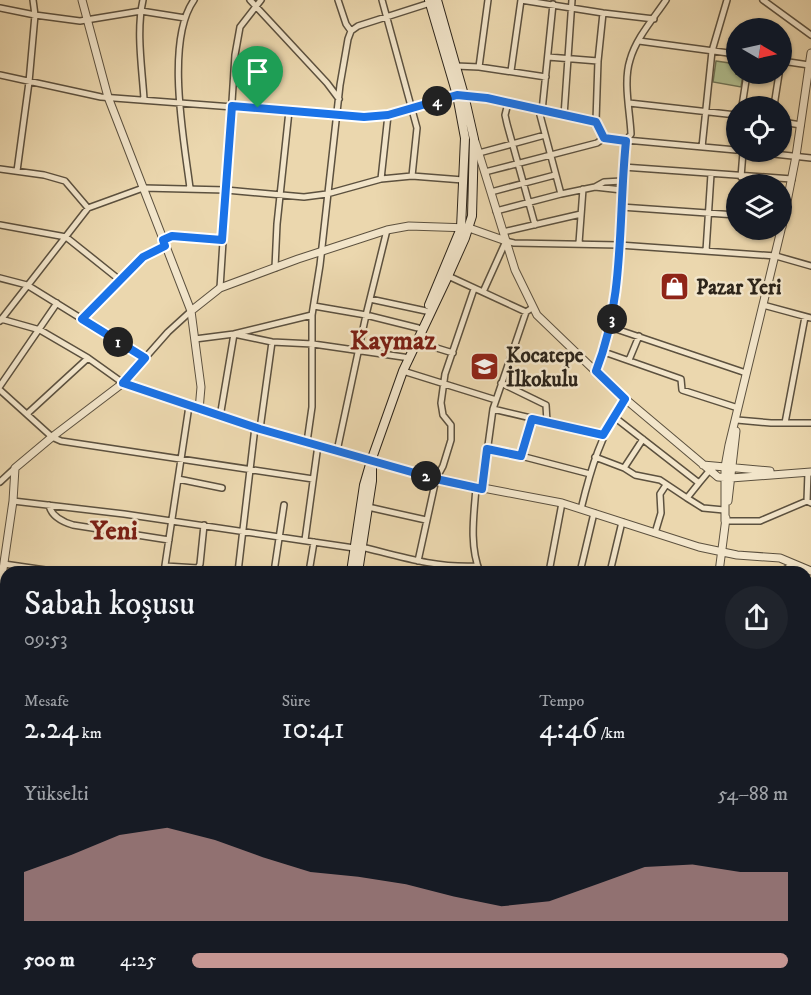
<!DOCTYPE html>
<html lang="tr">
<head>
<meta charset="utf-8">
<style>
  :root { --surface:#171b24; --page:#20242c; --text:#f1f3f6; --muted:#9ea1a6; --accent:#c59692 }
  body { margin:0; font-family:"IM FELL DW Pica",serif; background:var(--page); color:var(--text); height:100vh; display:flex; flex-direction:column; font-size:22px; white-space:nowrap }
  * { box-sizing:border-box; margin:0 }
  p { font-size:20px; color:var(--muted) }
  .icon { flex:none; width:33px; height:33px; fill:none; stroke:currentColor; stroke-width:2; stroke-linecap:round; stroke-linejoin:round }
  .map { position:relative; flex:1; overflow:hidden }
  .details { position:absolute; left:0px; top:566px; width:812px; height:430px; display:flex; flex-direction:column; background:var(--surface); border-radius:18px 18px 0 0; box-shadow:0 2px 4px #0004 }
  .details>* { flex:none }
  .needle { width:39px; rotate:99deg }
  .tools { position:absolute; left:726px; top:18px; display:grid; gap:12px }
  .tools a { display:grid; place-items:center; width:66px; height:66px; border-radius:50%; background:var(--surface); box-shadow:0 2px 4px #0004; font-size:30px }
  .pin { position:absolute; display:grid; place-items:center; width:51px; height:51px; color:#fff; margin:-62px -26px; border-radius:50% 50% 50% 0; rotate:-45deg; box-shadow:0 0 6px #0007 }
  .pin .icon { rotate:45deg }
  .km { position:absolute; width:30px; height:30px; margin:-15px; border-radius:50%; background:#222; color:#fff; font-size:16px; line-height:30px; text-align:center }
  .round { display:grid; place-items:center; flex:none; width:63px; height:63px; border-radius:32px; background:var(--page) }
  .summary { display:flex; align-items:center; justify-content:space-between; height:102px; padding:0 24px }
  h1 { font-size:33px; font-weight:600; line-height:45px }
  .metrics { display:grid; grid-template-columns:repeat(3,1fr); gap:9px; height:102px; padding:6px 24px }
  .metrics div { display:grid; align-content:center }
  .metrics b { font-size:30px; font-weight:600 }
  .metrics small { font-size:16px; font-weight:400 }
  .metrics p { font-size:16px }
  .chart { height:168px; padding:12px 24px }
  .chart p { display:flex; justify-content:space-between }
  .chart svg { width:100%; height:108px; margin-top:6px; fill:var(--accent); opacity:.7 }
  ul { padding:0 24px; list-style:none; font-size:20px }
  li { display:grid; grid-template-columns:96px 72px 1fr; align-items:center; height:45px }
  li i { height:15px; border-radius:8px; background:var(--accent) }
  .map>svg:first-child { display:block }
</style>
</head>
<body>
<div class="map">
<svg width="811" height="995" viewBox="0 0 811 995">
  <rect width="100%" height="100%" fill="#ebd7ae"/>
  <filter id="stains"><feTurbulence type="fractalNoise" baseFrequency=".00333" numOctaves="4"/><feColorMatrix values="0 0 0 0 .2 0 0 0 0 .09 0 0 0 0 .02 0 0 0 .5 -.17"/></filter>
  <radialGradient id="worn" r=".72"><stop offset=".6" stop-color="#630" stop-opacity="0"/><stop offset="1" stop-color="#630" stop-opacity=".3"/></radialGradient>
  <!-- park -->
  <path fill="#b1bf90" stroke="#6e7255" stroke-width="1.5" d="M716 61 736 64V74H743L741 87 713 82Z"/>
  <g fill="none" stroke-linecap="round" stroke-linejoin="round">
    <defs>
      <path id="minor" d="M143 0C136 31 142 67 144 99
        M250 0 327 83 339 99
        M338 0 346 24 351 31
        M382 0 417 128 412 176
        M521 0 603 13 654 19
        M763 0 811 35
        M553 4 542 111 540 115 561 194
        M0 8 35 15 80 21 141 11 185 18
        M603 13 598 61 596 121 604 138
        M639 41 736 54
        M548 57 598 61
        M782 61 809 65
        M456 66 479 67 546 77
        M479 67 488 0
        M511 71 521 0
        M0 75 101 97 365 117 388 115 464 95 487 98 596 121
        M508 103 505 115 507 124 535 225
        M629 103 736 115
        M742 106 747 74
        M774 106 779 74
        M564 116 572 0
        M782 122 801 125
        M702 147 712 51 727 0
        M754 152 811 158
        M479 153 545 135
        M623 167 792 179
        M0 169 44 175 65 181 88 208
        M17 171 29 82 35 15 33 0
        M485 172 597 143 604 138 736 150
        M741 177 743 152
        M381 179 388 115
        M595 187 622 190
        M190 188C184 140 165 41 194 0
        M491 192 555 175
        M621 207 736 215
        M496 211 561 194 595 187 604 182 622 181
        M0 225 66 237 121 281
        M503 232 581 214
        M163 240 172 236 222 240
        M579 243 583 189
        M706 251 711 174
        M275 268 277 224 289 111
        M446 275 526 312
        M0 278 27 285 145 358
        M220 288 235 55 240 27 261 0
        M483 292 506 241 514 243 619 245 776 256 811 266
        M370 299 426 311
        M763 305 811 318
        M314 306 366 315 418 328
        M1 319 40 330 88 358 123 383 168 332 191 311
        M82 319 143 257 165 246
        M0 321 88 208 143 188 226 190 304 197 327 194 381 179 412 176 463 180
        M610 327 746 373
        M195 339 234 334 272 342 313 344 410 358
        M417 342 453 353
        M604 352 681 379 682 390 738 408
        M629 360 639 336
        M403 371 496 400
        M596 371 604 352 614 311 623 167 626 141 631 134C630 111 623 82 630 60 636 38 654 18 666 0
        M501 383 546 405 547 422
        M0 386 57 303
        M0 390 52 437 61 441 313 479
        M493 409 603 435
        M27 414 88 358
        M613 416 699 483 709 471
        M220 417 234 334 312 315
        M737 420 771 423H811
        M785 423 805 317
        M260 429 272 342
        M307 442 312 407V315L320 265 340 85 348 39 351 31 358 26 433 2
        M487 449 521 456 590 474
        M337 451 366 315 387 230
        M521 456 532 419
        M595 457 624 468 635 475 660 480 687 498 699 483
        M624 468 643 439
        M178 479 222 488
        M0 482 15 468
        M476 488C474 514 469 546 480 572
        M482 489 493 409 526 312 532 308
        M687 498 703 508 724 510
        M13 501 124 514 354 548 362 547C402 557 435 568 477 566
        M807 501 808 472
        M49 505C51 516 63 522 73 525L169 540
        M368 507 426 520
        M581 509C591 468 601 434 625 399
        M725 521H760L807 501 811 503
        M655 533 661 513 660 494 666 485
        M305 540 318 445
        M418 561 436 479 443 466 451 440V425L443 415 441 403 445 374 474 289
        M4 564 59 572
        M165 566 198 568 200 564 204 525
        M164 572 189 406
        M238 572 255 427
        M274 572 284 505
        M309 572 314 542
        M549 572 562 503
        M580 572 594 513
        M610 572 622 522
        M806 593 811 592
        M806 639 811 642
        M806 656 811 661
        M806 679 811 696
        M0 741 6 740
        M806 765 809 739
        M806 780 811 781
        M0 804H6
        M806 821 811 822
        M0 848H6
        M806 873 811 874
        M806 917 811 918
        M0 919 6 935
        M0 981 6 979
        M217 990 253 995H301L421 991
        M758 990 777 995
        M17 995 18 990
        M69 995V990
        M116 995 117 990
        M506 995V990
        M709 995 710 990"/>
      <path id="tertiary" d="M82 0 108 97 191 311 201 387 199 410
        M475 141 515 270 537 315 617 392 718 477 731 478 811 472
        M782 227 796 156 811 53
        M191 311 220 288 298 259 387 230 409 226 469 228 506 241
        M703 465 770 471
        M728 501 736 431
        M725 521V467L729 445 781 230
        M719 572 726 518
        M782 572 794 565
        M0 590 13 501 15 468 52 437 123 383 260 429 436 479 562 503 699 547 737 555 780 558 811 571
        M0 635H6
        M806 983 811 966
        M301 995 302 990
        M597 995 599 990
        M802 995 803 990"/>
      <path id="secondary" d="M429 305 461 228 465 138 457 95 429 0
        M351 572 364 485 371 461 403 371 448 276 465 238 472 216 474 139 464 95 437 0
        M358 572 372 481V468
        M806 674 811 672
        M0 676 6 677
        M0 682 6 683"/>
    </defs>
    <!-- minor casing -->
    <use href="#minor" stroke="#5c513f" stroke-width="8"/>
    <!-- tertiary casing -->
    <use href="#tertiary" stroke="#5c513f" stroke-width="9"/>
    <!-- secondary casing -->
    <use href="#secondary" stroke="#2c241a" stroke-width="10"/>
    <!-- minor -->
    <use href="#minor" stroke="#f2e5ca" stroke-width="5"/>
    <!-- tertiary -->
    <use href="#tertiary" stroke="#f2e5ca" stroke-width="7"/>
    <!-- secondary -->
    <use href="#secondary" stroke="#f2e5ca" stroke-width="8"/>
  </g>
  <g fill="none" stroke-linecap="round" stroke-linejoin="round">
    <defs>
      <path id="route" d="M457 95 487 98 596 122 604 138 626 141C618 218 625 298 596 371L625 399 603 435 532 419 521 456 487 449 482 489 436 479 260 429 123 383 145 358 82 319 143 257 165 246 163 240 172 236 222 240 232 106 364 117 388 115Z"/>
    </defs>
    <!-- route casing -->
    <use href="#route" stroke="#fff" stroke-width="12"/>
    <!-- route -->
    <use href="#route" stroke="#1a73e8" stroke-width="8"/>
  </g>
  <!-- icons -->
  <defs>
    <symbol id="shop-square" viewBox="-11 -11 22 22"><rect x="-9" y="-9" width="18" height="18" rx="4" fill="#8f2418" stroke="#f2e5ca"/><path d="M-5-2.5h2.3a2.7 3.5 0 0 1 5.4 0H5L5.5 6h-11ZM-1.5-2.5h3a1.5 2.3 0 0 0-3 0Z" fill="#fff"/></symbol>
    <symbol id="school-square" viewBox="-11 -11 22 22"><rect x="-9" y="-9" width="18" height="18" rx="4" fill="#8f2418" stroke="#f2e5ca"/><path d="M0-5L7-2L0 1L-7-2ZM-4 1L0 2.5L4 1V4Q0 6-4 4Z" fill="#fff"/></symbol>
  </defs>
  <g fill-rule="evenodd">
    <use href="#shop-square" x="658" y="270" width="33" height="33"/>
    <use href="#school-square" x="468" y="350" width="33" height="33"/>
  </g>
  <g text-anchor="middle" stroke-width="5" stroke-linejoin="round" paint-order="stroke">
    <!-- poi labels -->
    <g font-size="21" font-weight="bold" fill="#2c241a" stroke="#f2e5ca" text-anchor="start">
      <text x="696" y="294">Pazar Yeri</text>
      <text x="506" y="362">Kocatepe<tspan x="506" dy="24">İlkokulu</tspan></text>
    </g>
    <!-- district labels -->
    <g font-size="27" font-weight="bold" fill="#7a1f14" stroke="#f2e5ca">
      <text x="393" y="349">Kaymaz</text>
      <text x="114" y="539">Yeni</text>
    </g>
  </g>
  <rect width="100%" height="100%" filter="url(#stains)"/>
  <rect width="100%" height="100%" fill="url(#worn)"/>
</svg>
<div class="tools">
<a><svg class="needle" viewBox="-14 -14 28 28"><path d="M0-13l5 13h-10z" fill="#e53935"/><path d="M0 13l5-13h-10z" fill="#9ea1a6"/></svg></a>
<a><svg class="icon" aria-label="locate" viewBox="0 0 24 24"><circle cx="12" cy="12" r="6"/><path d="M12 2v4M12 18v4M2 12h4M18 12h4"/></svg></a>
<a><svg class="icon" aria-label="layers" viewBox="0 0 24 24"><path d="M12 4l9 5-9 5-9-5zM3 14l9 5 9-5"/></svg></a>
</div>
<div class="pin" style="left:258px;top:108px;background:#1e9e55"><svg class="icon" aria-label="arrive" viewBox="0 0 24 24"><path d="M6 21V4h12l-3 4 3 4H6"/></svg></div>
<b class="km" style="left:118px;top:342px">1</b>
<b class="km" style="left:426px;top:476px">2</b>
<b class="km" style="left:612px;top:319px">3</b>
<b class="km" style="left:437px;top:101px">4</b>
<section class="details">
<div class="summary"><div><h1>Sabah koşusu</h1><p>09:53</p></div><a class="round"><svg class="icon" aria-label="share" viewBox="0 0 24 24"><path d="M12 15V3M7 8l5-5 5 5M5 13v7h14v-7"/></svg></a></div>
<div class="metrics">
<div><p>Mesafe</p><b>2.24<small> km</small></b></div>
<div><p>Süre</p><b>10:41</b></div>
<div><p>Tempo</p><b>4:46<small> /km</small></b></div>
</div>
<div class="chart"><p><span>Yükselti</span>54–88 m</p>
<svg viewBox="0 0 160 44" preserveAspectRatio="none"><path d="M0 44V24L10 17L20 9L30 6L40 11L50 18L60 24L70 26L80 29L90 34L100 38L110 36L120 29L130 22L140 21L150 24L160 24V44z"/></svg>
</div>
<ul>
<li><b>500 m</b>4:25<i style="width:100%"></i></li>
</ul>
</section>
</div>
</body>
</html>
